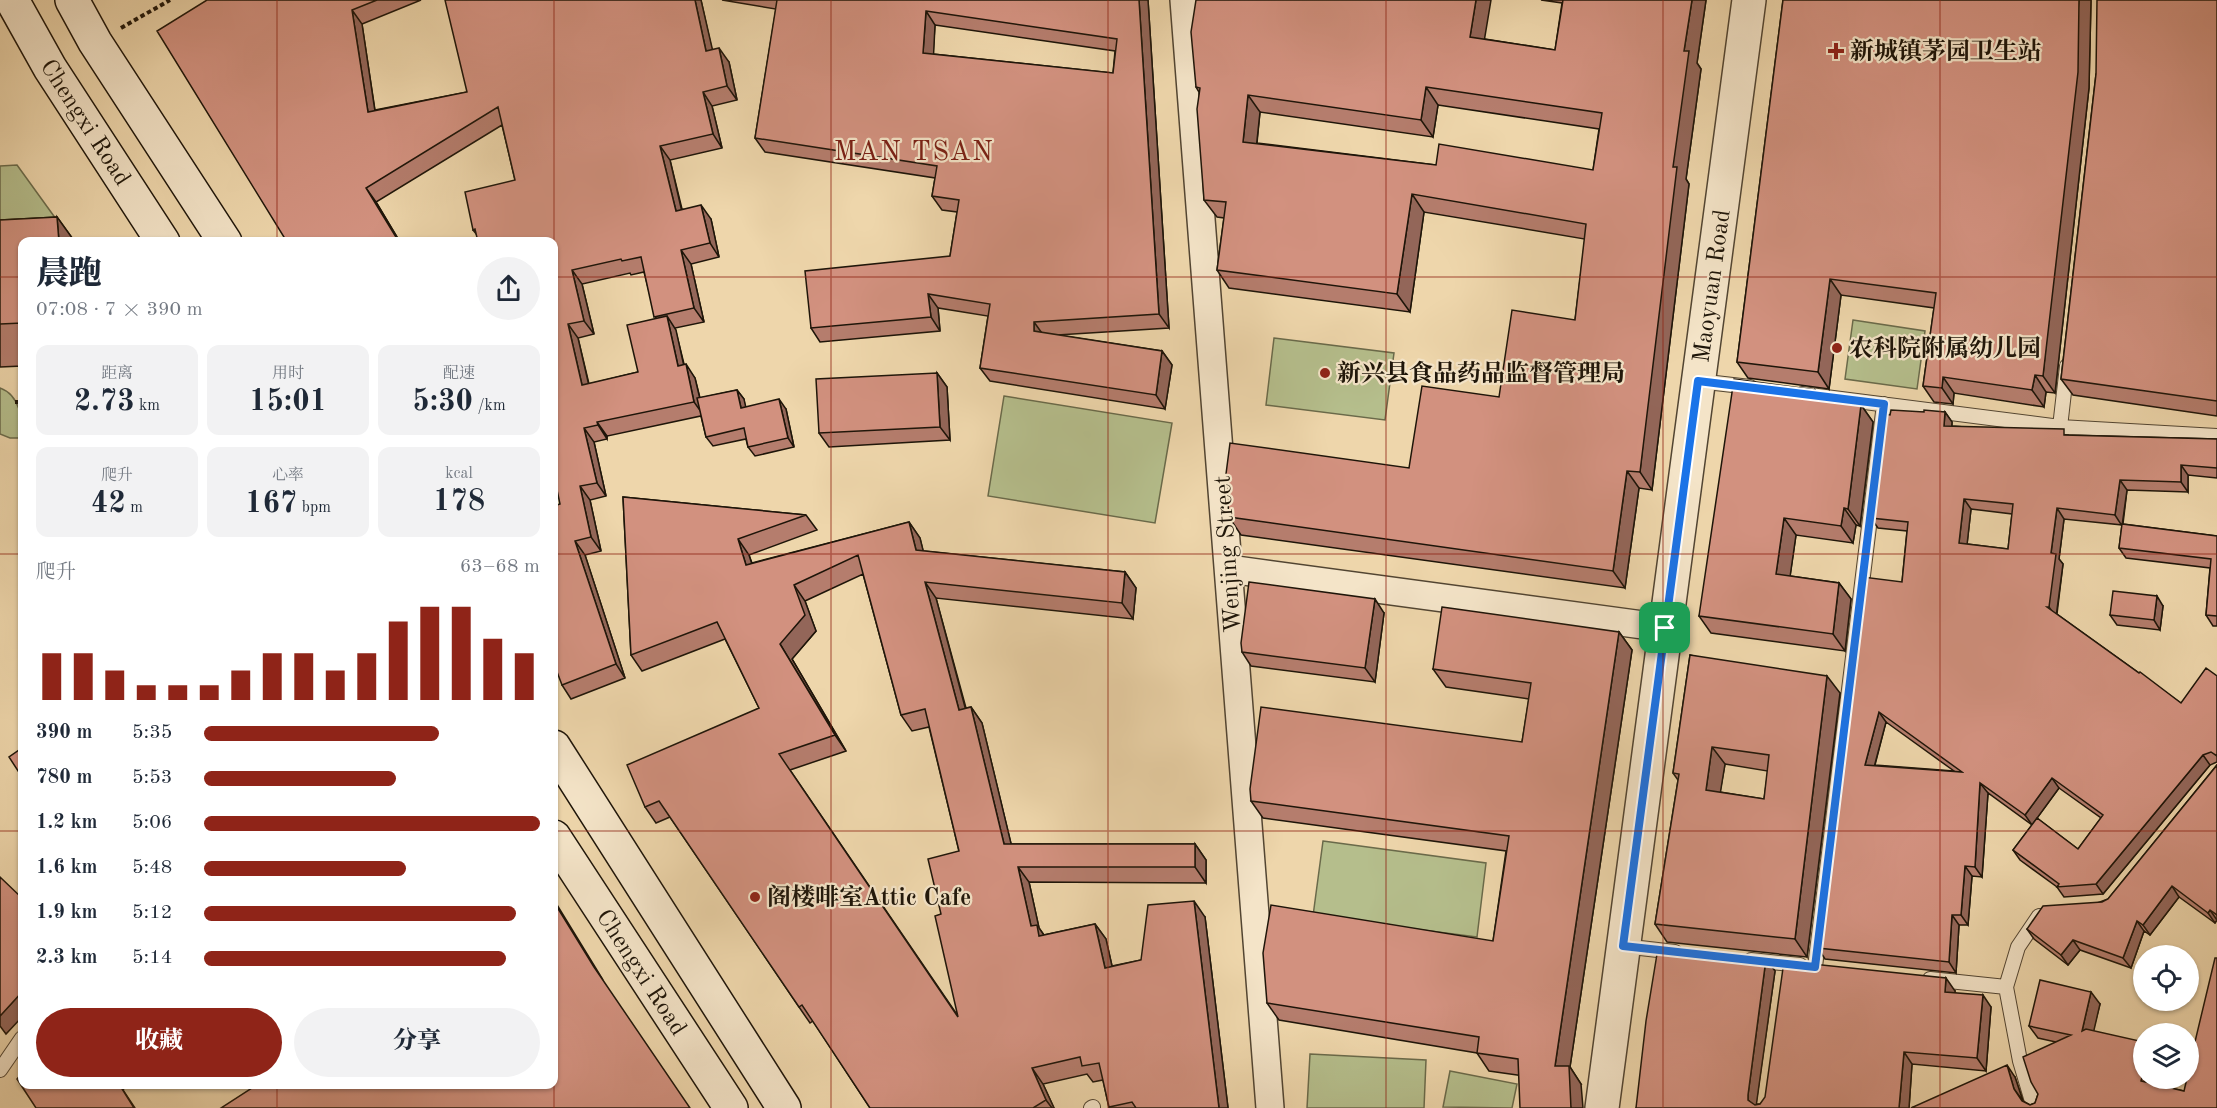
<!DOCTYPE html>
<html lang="zh">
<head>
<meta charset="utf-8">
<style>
  :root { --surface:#fff; --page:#f2f2f3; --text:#1f2937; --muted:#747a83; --accent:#8f2418 }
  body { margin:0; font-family:"Old Standard TT","Noto Serif SC",serif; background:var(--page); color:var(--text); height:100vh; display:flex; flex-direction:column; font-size:22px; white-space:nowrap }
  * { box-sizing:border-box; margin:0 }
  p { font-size:20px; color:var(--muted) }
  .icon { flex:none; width:33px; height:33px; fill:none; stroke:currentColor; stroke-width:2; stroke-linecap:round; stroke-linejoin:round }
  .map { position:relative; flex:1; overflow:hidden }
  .side { position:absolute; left:18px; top:237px; width:540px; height:852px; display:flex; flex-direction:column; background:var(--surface); border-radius:12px; box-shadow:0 2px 4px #0004 }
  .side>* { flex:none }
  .fabs { position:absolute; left:2133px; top:945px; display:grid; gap:12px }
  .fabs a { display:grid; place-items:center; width:66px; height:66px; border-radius:50%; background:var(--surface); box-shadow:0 2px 4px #0004; font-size:30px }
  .pin { position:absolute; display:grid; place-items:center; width:51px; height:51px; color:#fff; margin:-26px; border-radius:12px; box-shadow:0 3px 9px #0006 }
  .round { display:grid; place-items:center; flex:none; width:63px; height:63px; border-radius:32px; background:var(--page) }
  .overview { display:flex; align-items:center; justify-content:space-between; height:102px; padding:0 18px }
  h1 { font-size:33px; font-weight:800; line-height:45px }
  .figures { display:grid; grid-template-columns:repeat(3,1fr); gap:9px; height:102px; padding:6px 18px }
  .figures div { display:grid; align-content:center; border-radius:12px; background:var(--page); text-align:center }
  .figures b { font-size:30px; font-weight:800 }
  .figures small { font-size:16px; font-weight:400 }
  .figures p { font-size:16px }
  .chart { height:168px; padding:12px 18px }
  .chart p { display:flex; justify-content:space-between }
  .chart svg { width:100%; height:108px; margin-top:6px; stroke:var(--accent); stroke-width:6 }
  .cta { display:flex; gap:12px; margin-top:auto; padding:12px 18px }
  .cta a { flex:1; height:69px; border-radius:36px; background:var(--accent); color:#fff; font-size:24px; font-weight:800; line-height:69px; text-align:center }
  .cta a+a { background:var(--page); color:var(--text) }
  ul { padding:0 18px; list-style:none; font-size:20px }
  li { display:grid; grid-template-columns:96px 72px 1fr; align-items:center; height:45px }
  li i { height:15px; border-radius:8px; background:var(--accent) }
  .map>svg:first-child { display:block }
</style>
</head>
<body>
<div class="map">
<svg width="2217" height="1108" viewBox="0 0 2217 1108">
  <rect width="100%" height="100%" fill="#eed6ab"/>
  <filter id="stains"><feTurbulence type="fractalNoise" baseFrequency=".00333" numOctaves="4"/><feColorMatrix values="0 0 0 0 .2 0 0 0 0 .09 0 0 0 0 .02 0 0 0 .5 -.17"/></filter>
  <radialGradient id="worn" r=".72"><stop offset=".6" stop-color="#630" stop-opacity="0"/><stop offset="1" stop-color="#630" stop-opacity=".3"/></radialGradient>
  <!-- green -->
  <path fill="#b5be8c" stroke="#6a6a4a" stroke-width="1.5" d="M17 165 69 237 0 244V166Z
    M1853 320 1925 331 1917 389 1845 379Z
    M1274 338 1394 353 1385 420 1266 405Z
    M0 388C20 395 23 420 22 438H10L0 434Z
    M1004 396 1172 423 1155 523 988 496Z
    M1323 841 1486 863 1477 937 1313 916Z
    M1310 1054 1426 1060 1424 1108H1307Z
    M1450 1071 1517 1084 1512 1108 1443 1107Z"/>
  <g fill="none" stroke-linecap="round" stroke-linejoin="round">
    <defs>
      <path id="service" d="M1698 381 1750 387
        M1802 394 2060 427 2217 436
        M2060 427 2067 366
        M1623 946 1675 952
        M1751 960 1800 965
        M1815 967 1884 404
        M1930 979 2006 987
        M0 1070 22 1038
        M1091 1108 1093 1107
        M2038 1108 2031 1098 2020 1061 2006 987 2018 947 2039 916"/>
      <path id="minor" d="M1184 0 1270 1108
        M1229 569 1665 628"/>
      <path id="tertiary" d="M1602 1108 1749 0"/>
      <path id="secondary" d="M12 0 50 68 163 242
        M72 0 95 42 225 242
        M554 747 784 1108
        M554 837 731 1108"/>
    </defs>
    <!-- service casing -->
    <use href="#service" stroke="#524532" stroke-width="16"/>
    <!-- minor casing -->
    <use href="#minor" stroke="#524532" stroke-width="30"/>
    <!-- tertiary casing -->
    <use href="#tertiary" stroke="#524532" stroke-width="36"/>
    <!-- secondary casing -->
    <use href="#secondary" stroke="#1e1509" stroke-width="36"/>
    <!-- path -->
    <path stroke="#1e1509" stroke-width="4" stroke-dasharray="4.5 3" stroke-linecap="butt" d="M121 28 170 0
      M15 402H22"/>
    <!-- service -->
    <use href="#service" stroke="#f4e4c8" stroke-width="14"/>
    <!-- minor -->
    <use href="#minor" stroke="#f4e4c8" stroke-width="27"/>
    <!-- tertiary -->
    <use href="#tertiary" stroke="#f4e4c8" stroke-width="33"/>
    <!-- secondary -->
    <use href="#secondary" stroke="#f4e4c8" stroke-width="33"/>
  </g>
  <!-- wall -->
  <path fill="#b57d6d" stroke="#1e1509" stroke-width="1.5" fill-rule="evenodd" d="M207 0H421L362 24 375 110 467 92 701 0 712 50 729 62 737 100 712 106 722 148 670 160 682 209 711 219 719 257 691 264 704 322 675 328 684 364 695 378 700 398 737 390 744 399 745 407 786 409 794 447 755 456 748 447 746 439 713 446 706 437 701 416 607 436V439L594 442 606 496 590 500 601 551 585 555 625 678 571 699 562 685 560 504 554 242 477 235 473 230 515 180 502 125 376 202 400 242H287ZM644 272 656 318 638 372 589 384 578 338 594 334 582 284 630 273 631 275Z
    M722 0H1148L1169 328 1057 335 1162 351 1172 365 1165 409 990 381 980 368 988 316 938 308 940 331 820 342 811 328 950 256 957 212 942 210 932 196 935 178 765 152 755 138 776 9ZM935 25 1115 51 1113 73 933 54Z
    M1541 0H1706L1697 63 1701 69 1686 179 1689 184 1652 490 1639 488 1625 588 1241 535 1229 517 1409 468 1499 397 1575 320 1585 239 1424 212 1410 312 1229 288 1217 270 1224 218 1217 217 1204 200 1199 92 1196 87 1485 39 1555 50 1562 3ZM1438 105 1599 129 1593 170 1436 165 1257 143 1260 112 1433 137Z
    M1783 0H2091L2089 88 2055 393 2046 392 2044 407 1954 393 1953 404 1934 402 1923 386 1934 308 1841 295 1829 389 1748 378 1737 362Z
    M2217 0V416L2073 395 2061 379 2096 74Z
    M57 217 75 242H22V366L0 367V220Z
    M937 373 947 387 950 440 829 447 819 433Z
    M1815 390 1822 400 1861 405 1873 422 1860 526 1856 525 1853 543 1796 535 1790 576 1839 583 1851 599 1845 651 1711 633 1699 616Z
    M1924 412H1945L1952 422V426L2069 435 2217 439V478L2188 475V492L2127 490 2123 524 2217 536V626H2213L2206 615 2210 568 2126 558 2119 548 2122 525 2064 519 2059 559 2063 564 2057 614 2181 703 2217 676V762L2210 765 2103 894 2064 897 2057 887 2020 860 2013 850 2032 825 1988 793 1982 877 1972 876 1968 925H1959L1956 973 1825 959 1818 948 1902 582 1907 531 1878 528 1871 518 1890 415ZM1971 509 2012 514 2008 549 1967 544ZM1886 722 1954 771 1875 765ZM2059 788 2101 818 2078 849 2037 818Z
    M623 497 806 515 817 530 749 555 752 563 909 522 920 538 923 551 1125 572 1136 588 1133 619 936 598 966 708 971 707 982 723 1011 844H1195L1206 860V883L1029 882 1039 928 1044 935 1095 924 1106 939 1112 966 1141 960 1205 917 1228 1108H1109L1103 1080 1093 1082 1087 1074 1043 1084 1054 1108H870L813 1021 810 1023 799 1007 670 817 656 823 645 807 759 708 725 639 642 671 631 655ZM863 574 901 715 912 731 929 727 959 851 941 914 958 1016 790 770 846 751 792 659 816 631 805 601Z
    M2163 606 2160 630 2117 625 2110 615Z
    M1384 613 1375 682 1251 666 1242 652Z
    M1619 632 1632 650 1570 1067 1581 1084 1489 1071 1477 1053 1279 1020 1267 1003 1493 941 1506 851 1263 818 1251 801 1522 742 1529 699 1446 687 1433 669Z
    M1690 655 1840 693 1807 957 1667 942 1655 924 1678 780 1673 773ZM1725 764 1768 771 1764 799 1720 792Z
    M2217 765V920L2215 923 2179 897 2150 935 2144 931 2131 968 2080 950 2068 965 2034 939 2027 929 2108 899Z
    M1766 959 1775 971 1756 1104H1760L1955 991V993L1991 1007 1986 1071 1912 1064 1909 1108H1636Z
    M2100 1004 2093 1031 2144 1078H2153L2152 1084 2184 1091 2217 1108H1911L2015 1077 2023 1101 2030 1105 2035 1103 2056 1042 2038 1038 2029 1026Z"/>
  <!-- shaded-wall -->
  <path fill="#936659" stroke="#1e1509" stroke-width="1.5" d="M695 0H701L716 65 706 51Z
    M1139 0H1148L1169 328 1159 314Z
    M1476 0H1491L1482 54 1470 37Z
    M1692 0H1706L1697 63 1701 69 1686 179 1689 184 1652 490 1640 472 1684 51Z
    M2079 0H2091L2089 88 2055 393 2043 376Z
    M352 10 362 24 377 125 368 112Z
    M926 11 935 25 933 66 923 53Z
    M719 48 729 62 737 100 727 86Z
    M1426 87 1438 105 1433 137 1421 120Z
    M703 92 712 106 722 148 713 134Z
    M1248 95 1260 112 1255 159 1243 142Z
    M660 146 670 160 685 225 676 211Z
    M366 188 376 202 400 242H399Z
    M1412 194 1424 212 1410 312 1397 294Z
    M701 205 711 219 719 257 710 243Z
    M57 217 75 242H59Z
    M681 250 691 264 704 322 694 308Z
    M572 270 582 284 594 334 584 321Z
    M1830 279 1841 295 1829 389 1818 372Z
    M928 294 938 308 940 331 931 317Z
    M667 316 676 330 687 380 678 366Z
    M1034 322 1044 336 1034 331Z
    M568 324 578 338 592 399 582 385Z
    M1162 351 1172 365 1165 409 1156 395Z
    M686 364 695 378 704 416 694 402Z
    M937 373 947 387 950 440 940 427Z
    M2035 375 2046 392 2044 407 2032 390Z
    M1943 377 1954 393 1953 404 1942 388Z
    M737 390 744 399 748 417 741 408Z
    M1815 390 1827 406 1814 398Z
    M779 399 786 409 794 447 788 438Z
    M1861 405 1873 422 1860 526 1848 509Z
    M1945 412 1952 422 1951 436 1944 426Z
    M597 422 607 436V439L598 425Z
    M584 428 594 442 606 496 597 483Z
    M2181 465 2188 475V492L2181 482Z
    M1627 471 1639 488 1625 588 1613 571Z
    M2120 480 2127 490 2122 526 2115 515Z
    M580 486 590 500 601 551 591 537Z
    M1964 499 1971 509 1966 554 1959 543Z
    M1844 508 1856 525 1853 543 1841 526Z
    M2057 508 2064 519 2059 559 2063 564 2056 617 2049 607 2051 553Z
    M1784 518 1796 535 1788 591 1776 574Z
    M909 522 920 538 927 566 916 550Z
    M738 539 749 555 757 580 746 565Z
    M575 541 585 555 625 678 616 664Z
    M1125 572 1136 588 1133 619 1122 603Z
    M925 582 936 598 970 726 959 710Z
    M1839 583 1851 599 1845 651 1833 634Z
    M794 585 805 601 816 631 792 659 846 751 835 735 780 644Z
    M2157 596 2163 606 2160 630 2154 620Z
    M1375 599 1384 613 1375 682 1365 668Z
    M1619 632 1632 650 1570 1067 1581 1084 1583 1108H1571L1555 1066Z
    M1827 676 1840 693 1807 957 1795 939Z
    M971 707 982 723 1015 860 1004 844Z
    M1879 712 1886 722 1872 775 1865 765Z
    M1712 747 1725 764 1718 807 1706 790Z
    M2203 755 2210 765 2103 894 2096 884Z
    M2052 778 2059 788 2032 825 2025 815Z
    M1980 783 1988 793 1982 877 1975 867Z
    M1195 844 1206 860V883L1195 867Z
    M1965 866 1972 876 1968 925 1961 915Z
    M1018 867 1029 882 1039 928 1048 941 1050 952 1031 926Z
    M2172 886 2179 897 2150 935 2143 925Z
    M554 900 603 980 594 967 554 902Z
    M1194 901 1205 917 1228 1108H1219Z
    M2210 910 2217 920 2215 923 2208 913Z
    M1952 915 1959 925 1956 973 1949 962Z
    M2137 921 2144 931 2131 968 2123 958Z
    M1095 924 1106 939 1116 984 1105 968Z
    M2073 940 2080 950 2068 965 2061 955Z
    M1766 959 1775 971 1756 1107 1748 1100V1095Z
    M1946 978 1955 991 1954 1004 1945 992Z
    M22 992V1017L6 1034 0 1026V1016Z
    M2091 992 2100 1004 2091 1043 2082 1031Z
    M1983 995 1991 1007 1986 1071 1977 1058Z
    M1904 1052 1912 1064 1909 1108H1899Z
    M2007 1065 2015 1077 2023 1101 2014 1089Z
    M1032 1068 1043 1084 1054 1108H1052L1046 1100Z
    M2144 1070V1078H2153L2149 1094 2141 1081Z
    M119 1084H127L123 1090 135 1108H134Z"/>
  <!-- building -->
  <path fill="#d2917f" stroke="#1e1509" stroke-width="1.5" fill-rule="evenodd" d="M207 0H377L352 10 368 112 467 92 445 0H695L706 51 719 48 727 86 703 92 713 134 660 146 676 211 701 205 710 243 681 250 694 308 654 317 641 257 622 261 621 259 572 270 584 321 568 324 582 385 638 372 627 325 667 316 678 366 686 364 694 402 597 422 598 425 584 428 597 483 580 486 591 537 575 541 616 664 562 685 554 664V506L560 504 554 476V242H478L475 229 473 230 465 192 515 180 498 107 366 188 399 242H287L157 31Z
    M777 0H1139L1159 314 1034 322V331L1162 351 1156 395 980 368 990 304 928 294 931 317 811 328 805 271 950 256 959 200 932 196 937 166 755 138ZM926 11 1117 39 1113 73 923 53Z
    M1196 0H1476L1470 37 1555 50 1563 0H1692L1684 51H1689L1673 167H1677L1640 472 1627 471 1613 571 1229 517 1226 474 1230 443 1409 468 1422 386 1499 397 1512 310 1575 320 1586 224 1412 194 1397 294 1217 270 1226 202 1204 200 1197 109 1200 88 1196 87 1191 32ZM1426 87 1602 113 1593 170 1439 144 1436 165 1243 142 1248 95 1421 120Z
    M1783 0H2079L2078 72 2043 376 2035 375 2032 390 1943 377 1942 388 1923 386 1936 293 1830 279 1818 372 1737 362Z
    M2097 0H2217V401L2061 379 2096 74Z
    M57 217 59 242H22V326V323L0 324V220Z
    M937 373 940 427 819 433 816 379Z
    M1734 379 1815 390 1814 398 1861 405 1848 509 1844 508 1841 526 1784 518 1776 574 1839 583 1833 634 1699 616Z
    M737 390 741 408 779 399 788 438 748 447 744 428 706 437 697 398Z
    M1891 410 1924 412V410L1945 412 1944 426 2064 429V435L2217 439V468L2181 465V482L2120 480 2115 515 2057 508 2051 553 2056 554 2049 607H2047L2139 673 2140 672 2181 703 2206 668 2217 676V756L2211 752 2203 755 2096 884 2057 887 2059 884 2013 850 2037 818 2078 849 2103 815 2052 778 2025 815 1980 783 1975 867 1965 866 1961 915H1952L1949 962 1818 948 1863 577 1902 582 1908 522 1871 518 1883 414 1890 415ZM1964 499 2013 504 2008 549 1959 543ZM1879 712 1962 772 1865 765Z
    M623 497 806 515 738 539 746 565 909 522 916 550 1125 572 1122 603 925 582 959 710 971 707 1004 844H1195V867H1018L1031 926 1037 925 1039 936 1095 924 1105 968 1141 960 1148 905 1194 901 1219 1108H1136L1132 1102 1109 1107 1099 1063 1082 1066 1080 1057 1032 1068 1046 1100 1033 1108H870L802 1005 799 1007 659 801 645 807 627 765 759 708 717 622 631 655ZM858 555 901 715 925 709 959 851 928 859 941 914 935 916 958 1017 779 754 835 735 780 644 805 615 794 585Z
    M2122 524 2217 536V616L2206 615 2211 559 2119 548Z
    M1249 582 1375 599 1365 668 1242 652 1241 643Z
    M2113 591 2157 596 2154 620 2110 615Z
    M1442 607 1619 632 1555 1066H1569L1571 1108H1520L1518 1059 1477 1053 1479 1037 1267 1003 1263 953 1271 905 1493 941 1509 836 1251 801 1250 789 1261 707 1522 742 1531 683 1433 669Z
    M1690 655 1827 676 1795 939 1655 924 1679 774 1673 773ZM1712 747 1769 755 1764 799 1706 790Z
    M22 748V777L9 757Z
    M2217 765V915L2210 910 2208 913 2172 886 2143 925 2137 921 2123 958 2073 940 2061 955 2027 929 2043 906 2102 902 2108 899Z
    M0 877 22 898V992L0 1016Z
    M554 902 594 967 690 1108H221L258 1084H554Z
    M1658 948 1766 959 1748 1095V1100L1755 1105 1760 1104 1765 1097 1784 961 1946 978 1945 992 1983 995 1977 1058 1904 1052 1899 1108H1636L1646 1021Z
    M2215 958H2217V1108H1911L2007 1065 2014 1089 2022 1101 2030 1105 2035 1103 2038 1094 2031 1082 2023 1057 2071 1035 2029 1026 2040 980 2091 992 2082 1031 2086 1029 2144 1042V1070L2141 1081 2184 1091 2187 1078H2188V1071Z
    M22 1073V1084H119L134 1108H36L17 1079Z"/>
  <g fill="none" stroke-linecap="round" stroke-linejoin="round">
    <defs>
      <path id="route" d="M1698 381 1884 404 1815 967 1623 946Z"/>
    </defs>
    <!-- route casing -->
    <use href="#route" stroke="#fff" stroke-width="12"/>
    <!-- route -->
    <use href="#route" stroke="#1a73e8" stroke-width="8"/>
  </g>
  <!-- grid -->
  <path fill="none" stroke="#8f2418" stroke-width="1.5" stroke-opacity="0.55" d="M277 0V242M554 0V1108M831 0V1108M1108 0V1108M1386 0V1108M1663 0V1108M1940 0V1108M0 277H22M554 277H2217M0 554H22M554 554H2217M0 831H22M554 831H2217M277 1084V1108"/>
  <!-- markers -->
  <g fill="#8f2418" stroke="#f4e4c8" stroke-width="2">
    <path d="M1833 42h6v6h6v6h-6v6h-6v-6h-6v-6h6z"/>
    <circle cx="1837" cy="348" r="6"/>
    <circle cx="1325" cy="373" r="6"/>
    <circle cx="755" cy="897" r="6"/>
  </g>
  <g text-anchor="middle" stroke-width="4.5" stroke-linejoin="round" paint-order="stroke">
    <!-- poi labels -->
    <g font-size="24" font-weight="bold" fill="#1e1509" stroke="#f4e4c8" text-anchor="start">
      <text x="1850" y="59">新城镇茅园卫生站</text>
      <text x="1849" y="356">农科院附属幼儿园</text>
      <text x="1337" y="381">新兴县食品药品监督管理局</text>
      <text x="767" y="905">阁楼啡室Attic Cafe</text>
    </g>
    <!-- street labels -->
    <g font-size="24" fill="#1e1509" stroke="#f4e4c8">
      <text transform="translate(86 122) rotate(57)" y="8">Chengxi Road</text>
      <text transform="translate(1711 286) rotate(-82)" y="8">Maoyuan Road</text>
      <text transform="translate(1227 554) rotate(-94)" y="8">Wenjing Street</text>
      <text transform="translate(642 972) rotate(57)" y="8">Chengxi Road</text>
    </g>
    <!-- quarter labels -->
    <g font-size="27" letter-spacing="1.5" fill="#7a1f14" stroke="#f4e4c8">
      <text x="914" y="160">MAN TSAN</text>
    </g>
  </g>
  <rect width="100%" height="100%" filter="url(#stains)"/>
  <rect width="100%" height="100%" fill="url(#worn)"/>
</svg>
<div class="fabs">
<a><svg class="icon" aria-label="locate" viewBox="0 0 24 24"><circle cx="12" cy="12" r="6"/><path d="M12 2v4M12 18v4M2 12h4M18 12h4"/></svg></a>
<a><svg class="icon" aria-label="layers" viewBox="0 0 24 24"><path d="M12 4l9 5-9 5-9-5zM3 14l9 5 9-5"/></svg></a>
</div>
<div class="pin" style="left:1665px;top:628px;background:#1e9e55"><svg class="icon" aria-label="arrive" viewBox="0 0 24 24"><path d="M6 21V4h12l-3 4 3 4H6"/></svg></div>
<section class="side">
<div class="overview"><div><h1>晨跑</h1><p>07:08 · 7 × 390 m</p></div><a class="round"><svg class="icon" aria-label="share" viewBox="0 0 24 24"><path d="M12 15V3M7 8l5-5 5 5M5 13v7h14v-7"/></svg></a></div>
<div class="figures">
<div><p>距离</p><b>2.73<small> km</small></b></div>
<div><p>用时</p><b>15:01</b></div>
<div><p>配速</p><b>5:30<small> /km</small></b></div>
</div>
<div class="figures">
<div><p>爬升</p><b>42<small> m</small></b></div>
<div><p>心率</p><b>167<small> bpm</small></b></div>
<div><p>kcal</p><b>178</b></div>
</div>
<div class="chart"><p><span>爬升</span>63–68 m</p>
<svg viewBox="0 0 160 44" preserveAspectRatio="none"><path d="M5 44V25M15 44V25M25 44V32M35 44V38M45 44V38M55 44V38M65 44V32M75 44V25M85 44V25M95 44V32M105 44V25M115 44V12M125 44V6M135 44V6M145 44V19M155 44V25"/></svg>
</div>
<ul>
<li><b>390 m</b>5:35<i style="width:70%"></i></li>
<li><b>780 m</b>5:53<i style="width:57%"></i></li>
<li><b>1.2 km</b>5:06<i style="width:100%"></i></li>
<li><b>1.6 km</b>5:48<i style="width:60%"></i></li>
<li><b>1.9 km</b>5:12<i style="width:93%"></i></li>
<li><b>2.3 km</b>5:14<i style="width:90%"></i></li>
</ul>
<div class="cta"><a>收藏</a><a>分享</a></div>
</section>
</div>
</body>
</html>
